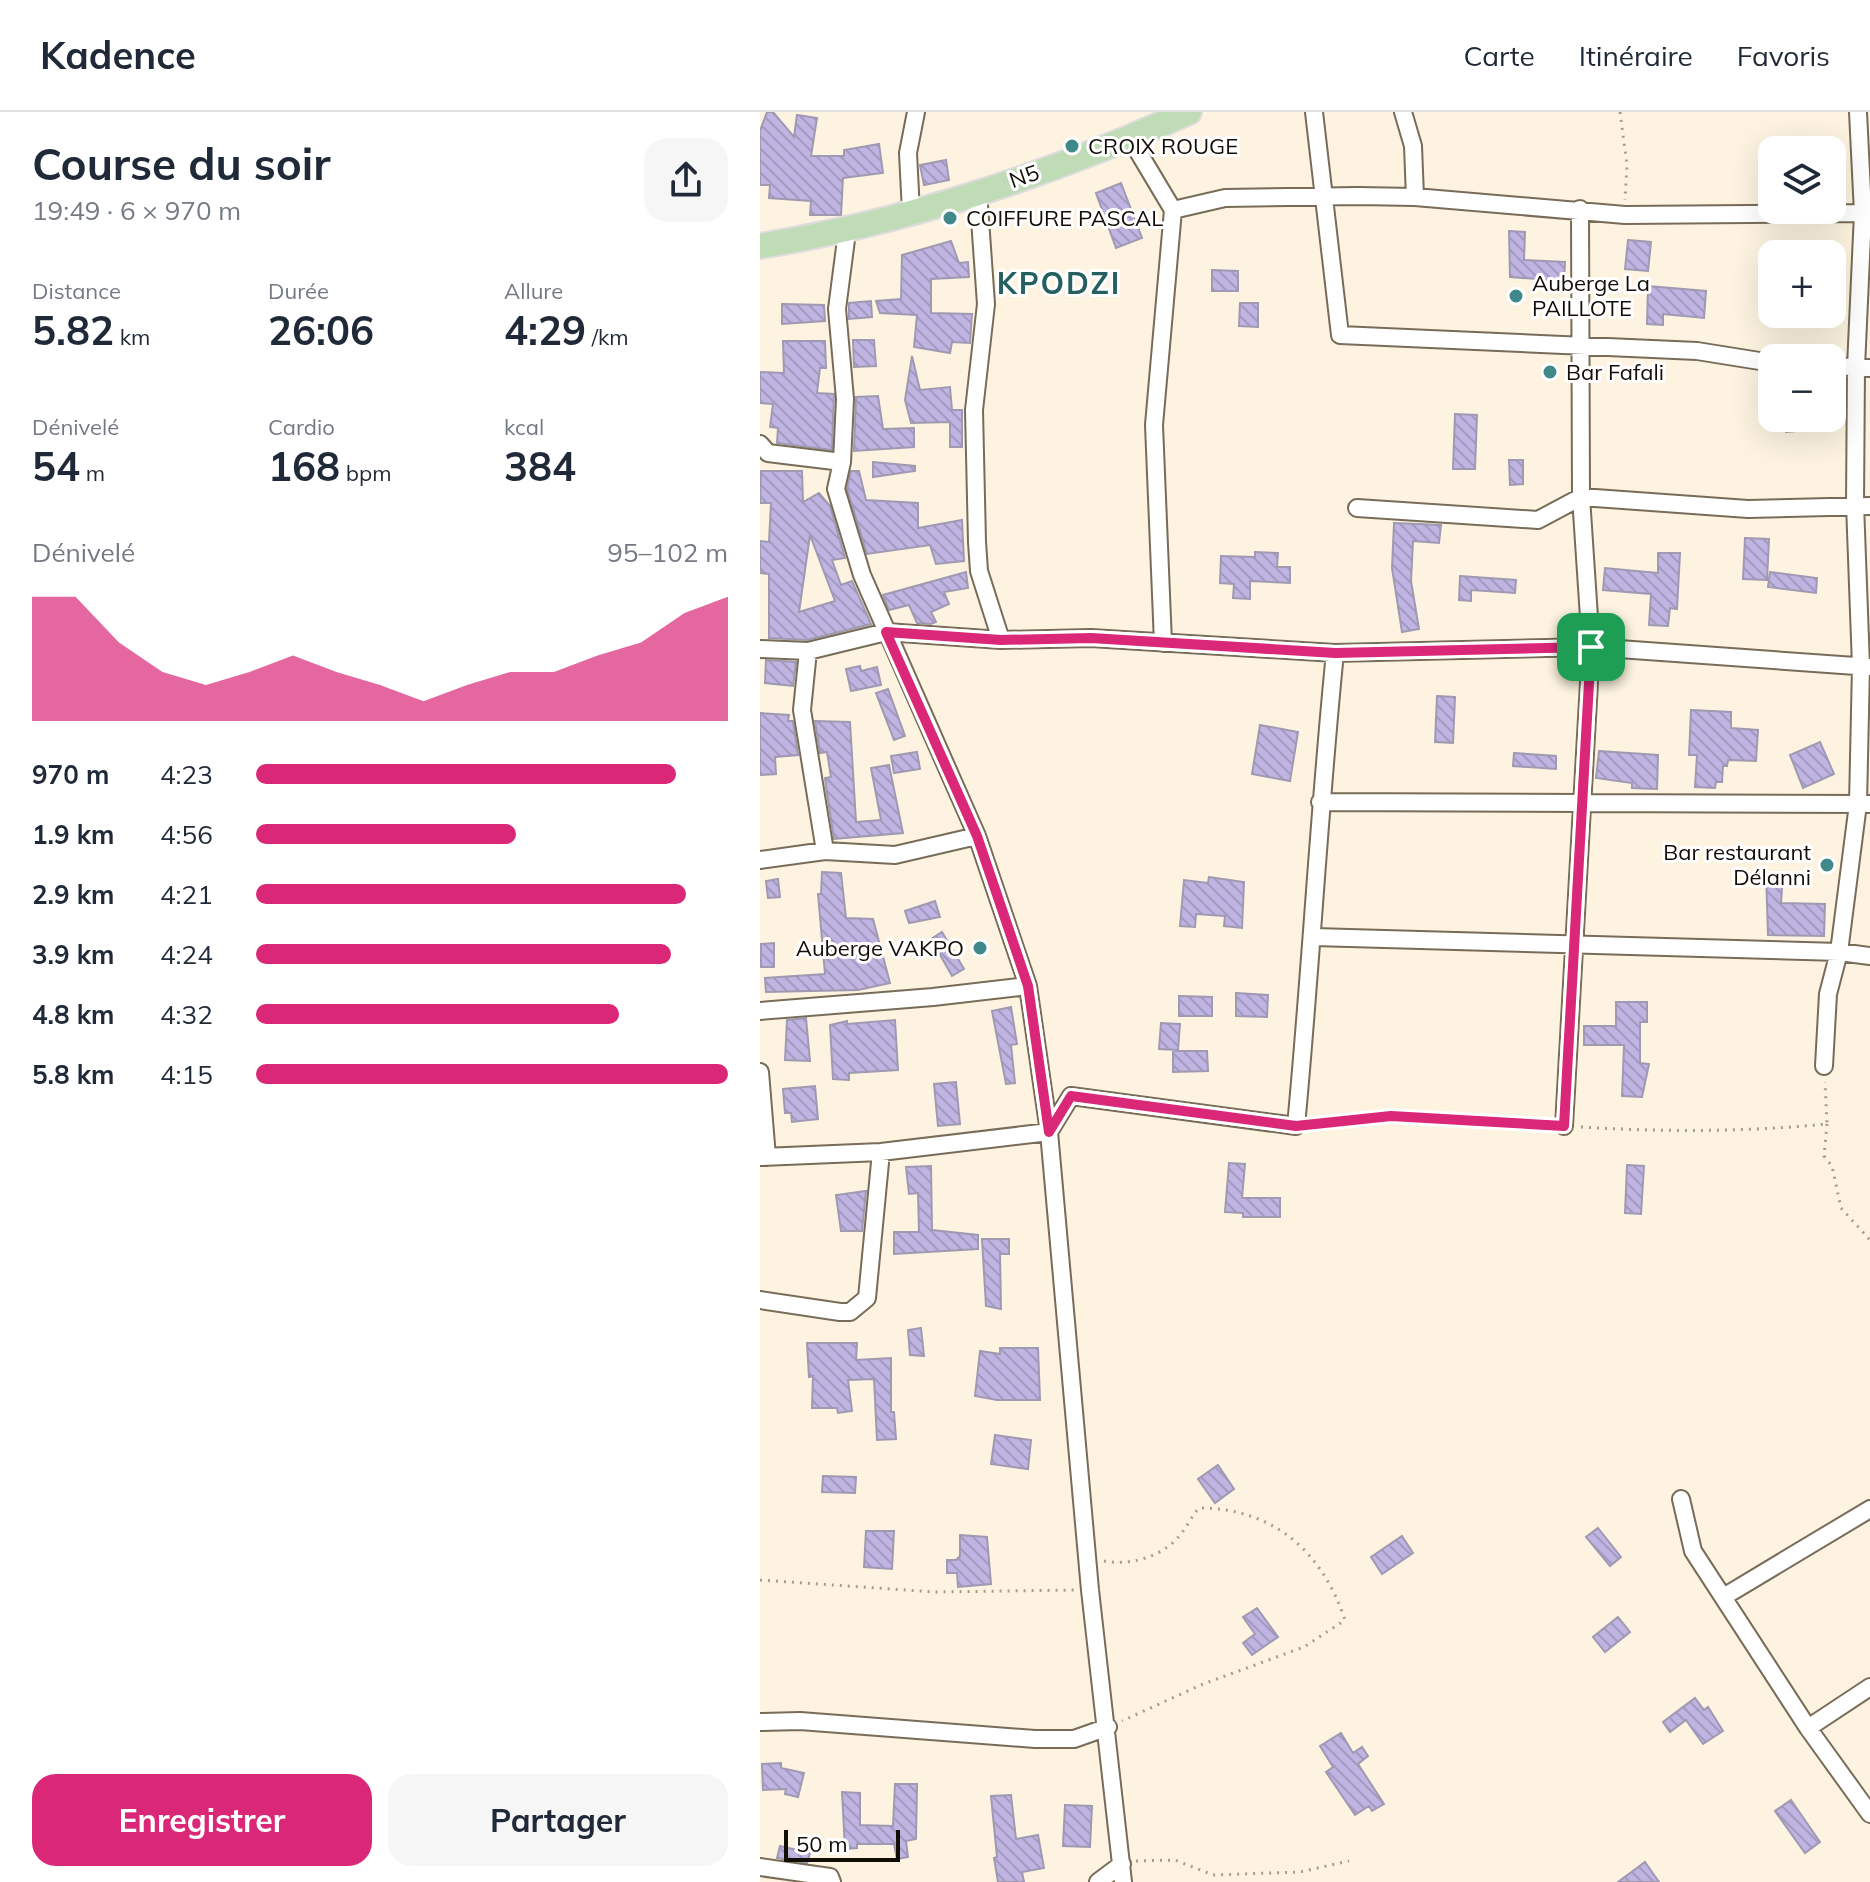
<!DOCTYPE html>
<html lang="fr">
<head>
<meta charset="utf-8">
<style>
  :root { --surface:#fff; --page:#f6f6f7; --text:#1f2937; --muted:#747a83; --line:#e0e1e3; --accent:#db2777 }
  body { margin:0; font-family:Mulish,sans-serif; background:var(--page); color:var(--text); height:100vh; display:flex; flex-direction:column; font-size:30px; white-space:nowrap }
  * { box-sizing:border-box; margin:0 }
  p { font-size:26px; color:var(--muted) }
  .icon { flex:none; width:44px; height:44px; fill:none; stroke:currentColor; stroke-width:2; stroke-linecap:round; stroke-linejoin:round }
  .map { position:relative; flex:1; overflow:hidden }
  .sheet { display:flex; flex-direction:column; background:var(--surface); width:760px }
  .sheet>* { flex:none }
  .tools { position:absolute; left:998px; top:24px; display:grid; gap:16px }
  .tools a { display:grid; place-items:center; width:88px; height:88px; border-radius:16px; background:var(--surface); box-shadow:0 8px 32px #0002; font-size:40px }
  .scale { position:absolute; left:24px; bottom:20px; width:116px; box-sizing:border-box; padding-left:8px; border:4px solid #120e06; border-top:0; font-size:22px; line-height:28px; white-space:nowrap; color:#120e06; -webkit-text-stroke:6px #fff; paint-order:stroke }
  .pin { position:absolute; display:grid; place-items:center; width:68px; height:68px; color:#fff; margin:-34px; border-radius:16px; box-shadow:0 4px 12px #0006 }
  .round { display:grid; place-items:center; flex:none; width:84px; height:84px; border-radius:24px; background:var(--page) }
  .overview { display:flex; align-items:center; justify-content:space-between; height:136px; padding:0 32px }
  h1 { font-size:44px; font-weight:700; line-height:60px }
  .metrics { display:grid; grid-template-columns:repeat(3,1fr); gap:12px; height:136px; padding:8px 32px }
  .metrics div { display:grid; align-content:center }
  .metrics b { font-size:40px; font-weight:700 }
  .metrics small { font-size:22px; font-weight:400 }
  .metrics p { font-size:22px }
  .chart { height:224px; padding:16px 32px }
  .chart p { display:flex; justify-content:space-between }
  .chart svg { width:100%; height:144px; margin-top:8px; fill:var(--accent); opacity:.7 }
  .button { display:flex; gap:16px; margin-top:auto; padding:16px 32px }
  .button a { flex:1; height:92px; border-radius:24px; background:var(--accent); color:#fff; font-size:32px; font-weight:700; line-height:92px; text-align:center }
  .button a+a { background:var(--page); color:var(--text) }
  ul { padding:0 32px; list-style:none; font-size:26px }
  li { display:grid; grid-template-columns:128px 96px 1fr; align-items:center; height:60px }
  li i { height:20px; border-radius:10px; background:var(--accent) }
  header { display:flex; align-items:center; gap:48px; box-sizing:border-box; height:112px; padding:0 40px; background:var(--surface); border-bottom:2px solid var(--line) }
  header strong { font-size:38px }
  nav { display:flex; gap:44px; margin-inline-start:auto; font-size:28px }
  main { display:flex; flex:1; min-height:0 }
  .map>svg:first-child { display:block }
</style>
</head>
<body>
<header>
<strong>Kadence</strong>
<nav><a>Carte</a><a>Itinéraire</a><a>Favoris</a></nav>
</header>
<main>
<section class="sheet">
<div class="overview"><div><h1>Course du soir</h1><p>19:49 · 6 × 970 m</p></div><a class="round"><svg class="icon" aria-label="share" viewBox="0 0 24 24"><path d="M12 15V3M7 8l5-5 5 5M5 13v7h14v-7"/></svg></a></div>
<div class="metrics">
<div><p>Distance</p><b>5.82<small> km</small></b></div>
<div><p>Durée</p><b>26:06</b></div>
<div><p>Allure</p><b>4:29<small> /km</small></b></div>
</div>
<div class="metrics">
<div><p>Dénivelé</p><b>54<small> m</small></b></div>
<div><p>Cardio</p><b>168<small> bpm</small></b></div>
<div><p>kcal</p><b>384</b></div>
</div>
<div class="chart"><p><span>Dénivelé</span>95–102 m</p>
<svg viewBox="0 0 160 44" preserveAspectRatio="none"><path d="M0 44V6L10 6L20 20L30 29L40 33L50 29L60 24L70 29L80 33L90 38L100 33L110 29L120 29L130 24L140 20L150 11L160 6V44z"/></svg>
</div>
<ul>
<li><b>970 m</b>4:23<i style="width:89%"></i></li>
<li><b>1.9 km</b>4:56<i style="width:55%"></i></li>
<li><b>2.9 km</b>4:21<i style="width:91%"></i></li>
<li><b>3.9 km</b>4:24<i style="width:88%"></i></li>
<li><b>4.8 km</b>4:32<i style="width:77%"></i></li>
<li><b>5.8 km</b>4:15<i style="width:100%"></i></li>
</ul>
<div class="button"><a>Enregistrer</a><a>Partager</a></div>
</section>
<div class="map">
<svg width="1110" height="1770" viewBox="0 0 1110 1770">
  <defs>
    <pattern id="building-back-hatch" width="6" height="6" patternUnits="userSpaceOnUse" patternTransform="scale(2)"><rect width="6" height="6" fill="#bfb4e2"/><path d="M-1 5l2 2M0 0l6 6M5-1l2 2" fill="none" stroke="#a39ac0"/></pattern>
  </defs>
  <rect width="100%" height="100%" fill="#fdf3e0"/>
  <!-- building -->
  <path fill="url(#building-back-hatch)" stroke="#9f99b1" stroke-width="2" fill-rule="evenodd" d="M7 0H13L34 25 37 3 57 6 51 44H84V38L119 32 123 61 83 66 81 103H50L51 89 9 86 10 73H0V19Z
    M186 48 189 68 164 73 160 53Z
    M361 71 382 126 356 136 336 81Z
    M749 119 765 120 764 148 805 150 804 169 750 165Z
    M868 128 891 130 888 159 865 157Z
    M191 129 199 151 208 150 209 165 171 167V201L212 202 210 231 192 230 190 241 154 235 157 203 120 201 116 189 141 187 142 143Z
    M452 158 478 159V179H452Z
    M888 174 946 179 944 206 903 202V213L887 212Z
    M111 189 112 205 89 207V191Z
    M480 191H498V215L479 214Z
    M22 192 64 193 65 209 22 212Z
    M93 228H114L116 254 94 255Z
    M23 229H65L66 256H60L57 281 74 282 72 338 17 331 18 316 10 315 13 292 0 291V260L24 261Z
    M152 244 160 278 190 275 192 298H202V335H190V310L151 311 145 288Z
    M118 284 123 317 154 316V335L94 339 96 285Z
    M695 302 717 303 715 357H693Z
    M1024 306H1046L1047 318 1026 320Z
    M749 348H763V372L750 373Z
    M113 350 155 354V359L113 365Z
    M1 359H42L43 390 59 381 70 394 85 446 72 448 81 473 92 469 111 512 47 528 9 526V462L0 461V429L9 430 11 391H0ZM50 423 75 489 39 500Z
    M91 359H99L106 388 158 391V416L202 408 204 449 176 452 170 433 107 442 87 377Z
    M634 411 681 413 679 431 653 429 651 469 659 517 642 520 632 456Z
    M985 426 1009 427 1007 468 983 467Z
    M495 440 518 441 517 455H530V471L490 469V487L473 486 474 472 460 471 461 444 495 445Z
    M898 441H920L917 497 910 496 908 514 889 513 891 482 843 478 845 456 898 461Z
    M206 460 208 476 184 480 189 492 171 500 176 510 171 512 157 511 149 493 129 498 123 483Z
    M1010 460 1057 466 1056 481 1008 475Z
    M700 464 756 468 755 481 711 478V489L699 488Z
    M6 548 36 550 33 574 5 571Z
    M100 554 101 559 117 555 121 573 91 579 86 557Z
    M128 577 145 624 134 628 116 581Z
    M677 584 695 585 693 631 675 630Z
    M931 598 971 600V616L998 618 996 649 968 648 967 654H963L962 670H956L955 676 935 675 937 643H929Z
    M0 601 29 603 28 609H33L38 643 15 645 16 662 0 663Z
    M55 609 90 610 96 710 121 708 111 656 129 653 143 721 74 727 66 675 65 666 71 665 67 640 60 641Z
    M500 613 538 620 530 669 492 662Z
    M1060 630 1074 662 1043 676 1030 643Z
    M839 639 898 643 897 677 872 676V671L836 666Z
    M157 640 160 657 134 661 131 644Z
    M754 641 796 644V657L753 654Z
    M62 760 81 761 86 806 113 807 130 871 98 878 6 880 5 866 65 862 58 782H61Z
    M1006 761H1023L1021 791 1065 792 1064 824 1008 823Z
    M449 765 484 770 482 816 464 814 465 804 436 802 435 815 420 814 424 768 448 771Z
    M18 767 20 785 8 786 6 769Z
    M175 789 180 805 149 811 145 799Z
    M182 820 204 857 192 864 171 827Z
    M14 831V855H1V832Z
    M476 881 508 883 507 905 476 904Z
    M419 884 452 885V904H419Z
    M856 890H887V910H880V951L889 952 882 985 862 984 864 933H824V914H856Z
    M251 895 257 932 251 933 255 971 246 972 232 899Z
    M46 906 50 949 25 948 27 908Z
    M135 908 138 958 89 961V968L73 967 70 913 87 909V912Z
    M401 911 420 912 418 938 399 937Z
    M413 939H447L448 959 413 960Z
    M196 970 200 1012 178 1014 174 972Z
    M55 974 58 1007 32 1010 31 1001H25L23 977Z
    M469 1051 485 1052 482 1086H520V1105H483V1101L465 1100Z
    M867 1053 884 1054 881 1102 865 1101Z
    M171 1054 172 1118 218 1123V1137L134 1142V1120H159L158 1081 149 1082 146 1055Z
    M106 1079 102 1119H81L76 1083Z
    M222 1127H249V1142H240L241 1197 226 1194Z
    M161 1216 164 1244 150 1243 148 1218Z
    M47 1231H97L96 1248 131 1246V1300H134L136 1327 117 1328 114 1267 88 1268 92 1299 78 1301 77 1296H52L53 1264 49 1265Z
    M240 1236H278L280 1288H237L215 1284 220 1239 240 1242Z
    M235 1323 271 1328 268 1357 231 1352Z
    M458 1353 474 1377 455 1391 438 1367Z
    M63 1364 96 1365 95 1381 62 1380Z
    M838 1416 861 1445 850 1454 826 1425Z
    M106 1419H134L132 1457 104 1455Z
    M200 1423 227 1425 231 1472 198 1475 197 1461H187V1448H196L200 1444Z
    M642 1424 653 1441 622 1462 611 1445Z
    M497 1496 518 1525 492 1543 483 1531 495 1522 483 1505Z
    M858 1505 870 1520 845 1540 833 1525Z
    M935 1586 944 1598 948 1595 963 1619 943 1632 926 1608 910 1620 903 1610Z
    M581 1621 593 1641 602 1635 608 1644 598 1652 624 1692 612 1699 609 1694 595 1703 566 1660 573 1655 560 1634Z
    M21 1651V1656L44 1661 38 1685 25 1682 26 1677 3 1678 2 1652Z
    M135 1672H157L156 1727 146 1729 148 1745 137 1747 134 1732H97V1736L85 1737 82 1680 100 1681V1713L133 1714Z
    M251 1683 256 1727 278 1723 284 1756 262 1760 264 1770H238L234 1746 237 1745 231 1684Z
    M1031 1688 1060 1730 1045 1741 1015 1699Z
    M305 1693 332 1694 330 1735 303 1734Z
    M20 1734 50 1741 47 1751 17 1746Z
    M885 1750 899 1770H858Z"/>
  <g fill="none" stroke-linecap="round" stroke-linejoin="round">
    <defs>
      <path id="street" d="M554 0 580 223 937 239 1012 251
        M643 0 653 34 655 85
        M370 26 413 98 394 313 403 531
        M218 79 226 192 214 298 217 430 219 459 241 528
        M413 98 465 86 598 84 655 85 865 103 1103 101
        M151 100 148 41 156 0
        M1072 254 1110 256
        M0 332 8 341 82 350 76 377 102 463 217 724 268 874 289 1020 330 1478 363 1770
        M82 350 85 287 77 197 87 120
        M597 396 778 408 821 385 988 397 1110 394
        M0 537 48 539 126 520 241 528 331 526 575 541 831 535 1110 555
        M48 539 42 598 65 739
        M560 690 1110 692
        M0 748 65 739 135 743 217 724
        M554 825 1079 840 1110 844
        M0 899 173 885 268 874
        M1064 954 1068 882 1079 840 1098 692 1101 554 1095 392 1096 255 1103 101 1098 0
        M0 960 7 1045
        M804 1014 831 535 821 385 820 97
        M0 1045 121 1040 289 1020 311 984 536 1014C551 856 559 698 575 541
        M0 1188 80 1200H90L107 1186 121 1040
        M921 1387 933 1439 1048 1616 1110 1702
        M965 1484 1110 1397
        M0 1610 40 1609 275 1627H314L348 1615
        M1048 1616 1110 1575
        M0 1755 70 1765 72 1770
        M338 1770 362 1752"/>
      <path id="primary" d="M0 134C147 110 293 61 429 0"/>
    </defs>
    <!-- street casing -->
    <use href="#street" stroke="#776c57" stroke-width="20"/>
    <!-- primary casing -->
    <use href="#primary" stroke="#dedddc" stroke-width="28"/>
    <!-- path -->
    <path stroke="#a59d8f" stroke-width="3" stroke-dasharray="2 6" stroke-linecap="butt" d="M860 0 867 53 865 88
      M1067 1012 1064 1044 1072 1054 1081 1096 1110 1128
      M550 1013 631 1004 789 1014
      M821 1015C903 1020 985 1020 1067 1012L1065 970
      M344 1449C369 1454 403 1445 420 1423 427 1415 431 1405 439 1396 513 1396 562 1439 585 1508L544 1535 443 1572 362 1609
      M0 1468 175 1480 316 1478
      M376 1749 415 1748 453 1763 540 1760 589 1749"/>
    <!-- street -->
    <use href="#street" stroke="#fff" stroke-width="16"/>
    <!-- primary -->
    <use href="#primary" stroke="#bfdcb6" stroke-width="24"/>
  </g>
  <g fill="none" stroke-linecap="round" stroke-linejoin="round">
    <defs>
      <path id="route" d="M126 520 241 528 331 526 575 541 831 535 804 1014 631 1004 536 1014 311 984 289 1020 268 874 217 724Z"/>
    </defs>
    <!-- route casing -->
    <use href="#route" stroke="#fff" stroke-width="16"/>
    <!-- route -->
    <use href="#route" stroke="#db2777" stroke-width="10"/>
  </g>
  <!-- markers -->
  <g fill="#408889" stroke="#fff" stroke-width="3">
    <circle cx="312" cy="34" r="8"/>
    <circle cx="190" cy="106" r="8"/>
    <circle cx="756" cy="184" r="8"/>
    <circle cx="790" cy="260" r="8"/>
    <circle cx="1067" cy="753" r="8"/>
    <circle cx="220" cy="836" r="8"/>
  </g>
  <g text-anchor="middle" stroke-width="6" stroke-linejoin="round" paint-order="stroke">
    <!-- poi labels -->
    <g font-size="22" fill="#120e06" stroke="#fff" text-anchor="start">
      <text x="328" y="42">CROIX ROUGE</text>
      <text x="206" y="114">COIFFURE PASCAL</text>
      <text x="772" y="179">Auberge La<tspan x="772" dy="25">PAILLOTE</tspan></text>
      <text x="806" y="268">Bar Fafali</text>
      <text x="1051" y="748" text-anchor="end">Bar restaurant<tspan x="1051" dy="25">Délanni</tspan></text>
      <text x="204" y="844" text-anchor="end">Auberge VAKPO</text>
    </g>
    <!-- street labels -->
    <g font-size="22" fill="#120e06" stroke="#fff">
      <text transform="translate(264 64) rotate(-19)" y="8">N5</text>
    </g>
    <!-- district labels -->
    <g font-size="30" font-weight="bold" letter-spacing="2" fill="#255f60" stroke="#fff">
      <text x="299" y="182">KPODZI</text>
    </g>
  </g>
</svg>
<div class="tools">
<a><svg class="icon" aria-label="layers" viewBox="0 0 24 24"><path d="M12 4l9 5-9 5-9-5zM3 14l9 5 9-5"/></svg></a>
<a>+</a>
<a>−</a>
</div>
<div class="scale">50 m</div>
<div class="pin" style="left:831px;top:535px;background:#1e9e55"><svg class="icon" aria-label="arrive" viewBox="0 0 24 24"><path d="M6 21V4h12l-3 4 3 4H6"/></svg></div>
</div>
</main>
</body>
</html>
